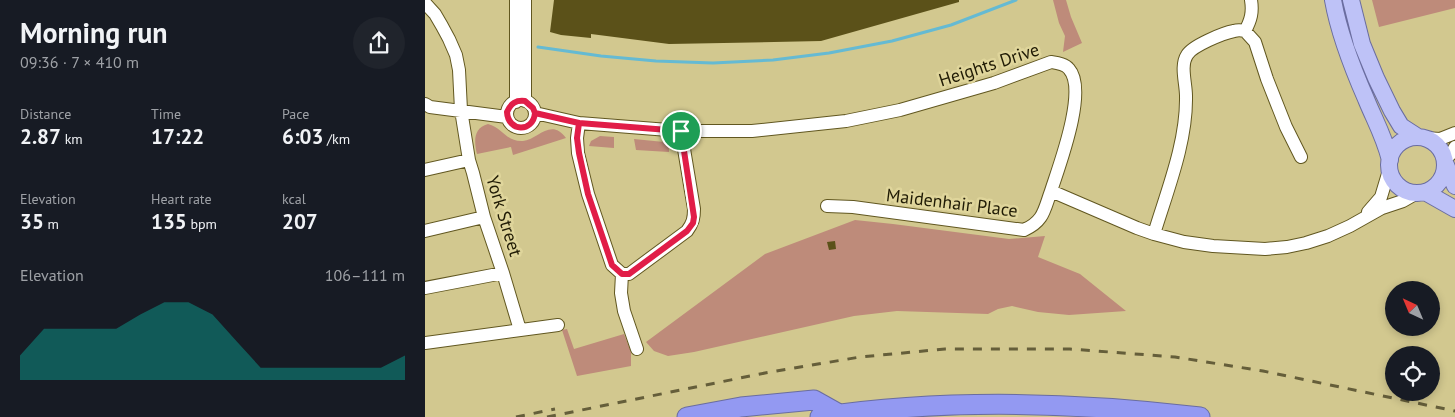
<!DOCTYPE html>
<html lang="en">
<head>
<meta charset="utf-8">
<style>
  :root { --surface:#171b24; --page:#20242c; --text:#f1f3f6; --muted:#9ea1a6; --accent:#0f766e }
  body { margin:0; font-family:"PT Sans",sans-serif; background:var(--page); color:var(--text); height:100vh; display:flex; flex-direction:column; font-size:19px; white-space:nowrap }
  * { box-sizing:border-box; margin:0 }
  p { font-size:16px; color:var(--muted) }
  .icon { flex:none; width:28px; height:28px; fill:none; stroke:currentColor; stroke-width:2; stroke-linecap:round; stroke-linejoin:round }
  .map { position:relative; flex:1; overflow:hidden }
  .side { display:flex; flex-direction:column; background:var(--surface); width:425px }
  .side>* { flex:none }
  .needle { width:32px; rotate:316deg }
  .fabs { position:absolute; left:960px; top:281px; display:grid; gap:10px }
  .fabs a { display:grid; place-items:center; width:55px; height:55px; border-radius:50%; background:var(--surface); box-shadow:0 2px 8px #0003; font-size:25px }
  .pin { position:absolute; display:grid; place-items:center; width:42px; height:42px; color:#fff; margin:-21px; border:2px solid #fff; border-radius:50%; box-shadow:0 1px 5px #0007 }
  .round { display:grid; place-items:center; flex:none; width:52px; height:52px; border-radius:26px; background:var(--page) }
  .head { display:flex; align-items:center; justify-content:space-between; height:85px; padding:0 20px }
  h1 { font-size:28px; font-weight:600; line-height:38px }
  .metrics { display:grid; grid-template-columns:repeat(3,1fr); gap:8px; height:85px; padding:5px 20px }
  .metrics div { display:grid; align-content:center }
  .metrics b { font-size:21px; font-weight:600 }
  .metrics small { font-size:14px; font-weight:400 }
  .metrics p { font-size:14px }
  .chart { height:140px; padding:10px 20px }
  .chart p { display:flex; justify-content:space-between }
  .chart svg { width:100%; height:90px; margin-top:5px; fill:var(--accent); opacity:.7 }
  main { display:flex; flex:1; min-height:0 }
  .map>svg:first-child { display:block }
</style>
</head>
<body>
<main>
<section class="side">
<div class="head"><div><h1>Morning run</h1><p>09:36 · 7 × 410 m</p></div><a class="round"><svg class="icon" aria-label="share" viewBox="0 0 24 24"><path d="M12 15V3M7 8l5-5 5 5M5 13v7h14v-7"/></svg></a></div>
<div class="metrics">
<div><p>Distance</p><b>2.87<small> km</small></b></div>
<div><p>Time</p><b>17:22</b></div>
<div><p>Pace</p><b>6:03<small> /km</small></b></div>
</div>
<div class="metrics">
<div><p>Elevation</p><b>35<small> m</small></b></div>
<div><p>Heart rate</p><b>135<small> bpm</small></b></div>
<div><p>kcal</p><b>207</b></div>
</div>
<div class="chart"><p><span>Elevation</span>106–111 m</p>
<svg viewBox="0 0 160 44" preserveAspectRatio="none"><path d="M0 44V32L10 19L20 19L30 19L40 19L50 12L60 6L70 6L80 12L90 25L100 38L110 38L120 38L130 38L140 38L150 38L160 32V44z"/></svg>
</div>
</section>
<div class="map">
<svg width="1030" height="417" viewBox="0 0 1030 417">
  <rect width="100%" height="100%" fill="#d2c88f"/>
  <!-- green -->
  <path fill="#be8b7a" d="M628 0H641L646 17 657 43 638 52 640 36 634 23Z
    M947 0H1030V8L954 27Z
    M63 124C78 128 81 142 98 141 112 140 126 117 141 138L88 155 86 147 52 154C49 142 48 128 63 124Z
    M175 136 189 137V148L164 146 166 141Z
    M209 139 239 142C244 145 244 147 244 152L211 150Z
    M430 220 468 224 584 239 620 236 613 257 655 274 701 311 644 315 613 312 587 306 573 309 563 314 472 311 429 316 269 352 243 356 229 351 221 342 340 254Z
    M142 329 149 349 199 334 206 352V366L152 376 137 330Z"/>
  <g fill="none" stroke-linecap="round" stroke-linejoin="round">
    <!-- stream -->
    <path stroke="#65bad3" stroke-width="3" d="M113 47 176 56 231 61 288 63 348 60 404 53 467 41 526 25 591 0"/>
  </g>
  <!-- building -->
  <path fill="#5b5119" d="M129 0H534V2L396 41 244 44 166 34V38L136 35 125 32Z
    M410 241 411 249 404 250 402 242Z"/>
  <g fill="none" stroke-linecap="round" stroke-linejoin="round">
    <defs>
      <path id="minor" d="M100 0V101
        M0 3 10 14 17 26 24 39 31 55 34 70 36 110 44 160 48 173 59 217 78 273 95 330
        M820 31C826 20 828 12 826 0
        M82 114a14 14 0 1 1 28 0a14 14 0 1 1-28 0Z
        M91 102V0
        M0 104 5 107 82 117
        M110 113 154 123 256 131H327L421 121 475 110 569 83 626 62C632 63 640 64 644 69 663 90 634 166 626 191L712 228 729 234 759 242 788 246 840 249 862 247 881 243 903 236 925 226 957 208 978 201 992 193
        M154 123 152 138 153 153 163 194 187 265 197 274H204L262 231C268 223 269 218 269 209L256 131
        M1000 138 1015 139 1030 133
        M1020 159 1027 153 1030 147
        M0 170 44 160
        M402 206 428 207 599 230C619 221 619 210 626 191
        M943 212 956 197 965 167
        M0 231 59 217
        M729 234C742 191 762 142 761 96 761 83 755 66 762 55 767 46 798 33 809 31 812 30 816 30 820 31L830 42 842 79 861 127 876 157
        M197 274 196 293 199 311 212 349
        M0 288 78 273
        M0 343 133 325"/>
      <path id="major" d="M908 0C914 34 927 67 941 99 950 121 959 136 965 160
        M926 0 937 44 951 78 967 111 976 126 993 137
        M964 165a28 28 0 1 1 56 0a28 28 0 1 1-56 0Z
        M1021 165 1030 186
        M1000 192 1030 209"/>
      <path id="highway" d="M262 417 316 407 389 400 414 414
        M395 417C521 398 649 402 775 417"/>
    </defs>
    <!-- minor casing -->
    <use href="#minor" stroke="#615720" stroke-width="14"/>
    <!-- major casing -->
    <use href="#major" stroke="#6a6d9f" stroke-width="18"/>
    <!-- highway casing -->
    <use href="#highway" stroke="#6a6d9f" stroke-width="21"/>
    <!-- minor -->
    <use href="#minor" stroke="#fff" stroke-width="12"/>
    <!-- major -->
    <use href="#major" stroke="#bec2f7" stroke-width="16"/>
    <!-- highway -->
    <use href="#highway" stroke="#9399f2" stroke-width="19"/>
    <!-- rail -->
    <path stroke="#655e3a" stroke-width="3" stroke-dasharray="9 9" stroke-linecap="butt" d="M91 417 130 409
      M122 417 340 373 435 357 520 349H645L750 357 838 371 1030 411"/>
  </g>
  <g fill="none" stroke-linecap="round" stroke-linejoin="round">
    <defs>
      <path id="route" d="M256 131 154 123 110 113C108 133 83 132 82 112 86 103 91 100 100 101L108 108 110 113 154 123 152 138 154 153 163 194 187 265 197 274H204L262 231 268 223 269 217 256 131"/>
    </defs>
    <!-- route casing -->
    <use href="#route" stroke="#fff" stroke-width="10"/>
    <!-- route -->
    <use href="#route" stroke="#e11d48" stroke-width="6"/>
  </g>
  <g text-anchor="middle" stroke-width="5" stroke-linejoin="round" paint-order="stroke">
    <!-- street labels -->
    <g font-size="18" fill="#1f1a04" stroke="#dfd59b">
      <text transform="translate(564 65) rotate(-18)" y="6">Heights Drive</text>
      <text transform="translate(527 203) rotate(7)" y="6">Maidenhair Place</text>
      <text transform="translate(79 216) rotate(73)" y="6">York Street</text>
    </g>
  </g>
</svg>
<div class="fabs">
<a><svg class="needle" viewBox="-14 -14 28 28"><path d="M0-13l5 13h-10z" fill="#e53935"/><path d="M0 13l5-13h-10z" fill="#9ea1a6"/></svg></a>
<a><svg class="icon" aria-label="locate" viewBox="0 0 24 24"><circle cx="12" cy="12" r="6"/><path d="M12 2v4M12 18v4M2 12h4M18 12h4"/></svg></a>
</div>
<div class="pin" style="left:256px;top:131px;background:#1e9e55"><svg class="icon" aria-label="arrive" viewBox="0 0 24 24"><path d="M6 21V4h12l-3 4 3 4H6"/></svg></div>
</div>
</main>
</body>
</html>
